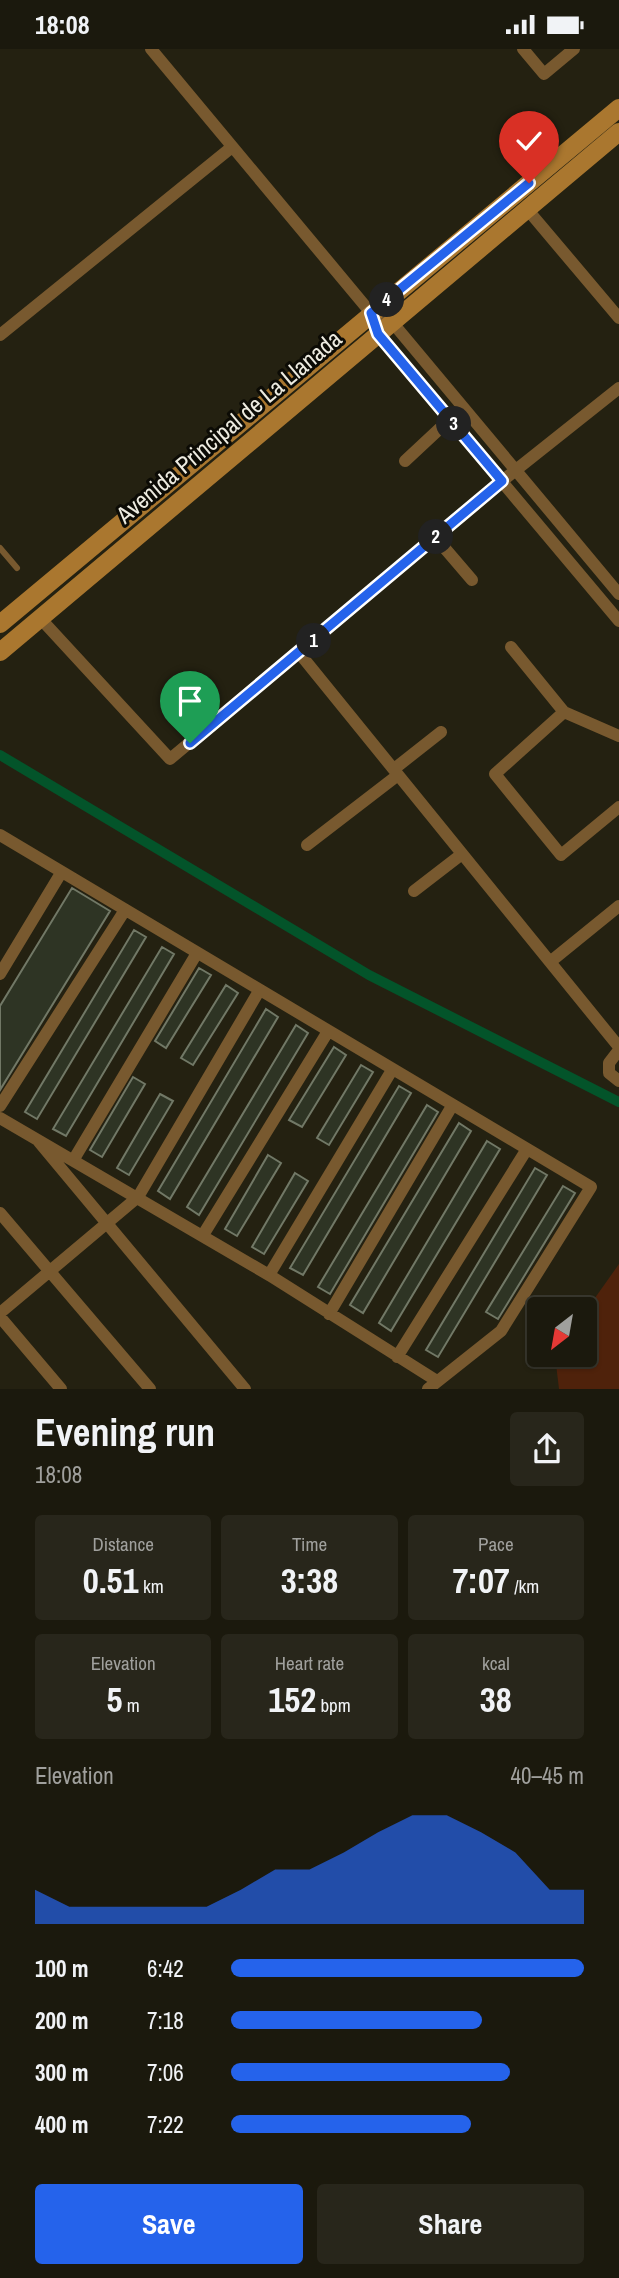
<!DOCTYPE html>
<html lang="en">
<head>
<meta charset="utf-8">
<style>
  :root { --surface:#1b190d; --page:#28261b; --text:#f1f3f6; --muted:#a0a09d; --line:#39382e; --accent:#2563eb }
  body { margin:0; font-family:"Archivo Narrow",sans-serif; background:var(--page); color:var(--text); height:100vh; display:flex; flex-direction:column; font-size:26px; white-space:nowrap }
  * { box-sizing:border-box; margin:0 }
  p { font-size:23px; color:var(--muted) }
  .icon { flex:none; width:38px; height:38px; fill:none; stroke:currentColor; stroke-width:2; stroke-linecap:round; stroke-linejoin:round }
  .map { position:relative; height:1340px; overflow:hidden }
  .panel { display:flex; flex-direction:column; background:var(--surface); flex:1 }
  .panel>* { flex:none }
  .needle { width:46px; rotate:211deg }
  .fabs { position:absolute; left:527px; top:1248px; display:grid; gap:14px }
  .fabs a { display:grid; place-items:center; width:70px; height:70px; border-radius:7px; background:var(--surface); box-shadow:0 2px 5px #0004,0 0 0 2px var(--line); font-size:35px }
  .pin { position:absolute; display:grid; place-items:center; width:60px; height:60px; color:#fff; margin:-72px -30px; border-radius:50% 50% 50% 0; rotate:-45deg; box-shadow:0 0 7px #0007 }
  .pin .icon { rotate:45deg }
  .km { position:absolute; width:35px; height:35px; margin:-18px; border-radius:50%; background:#222; color:#fff; font-size:19px; line-height:35px; text-align:center }
  .round { display:grid; place-items:center; flex:none; width:74px; height:74px; border-radius:7px; background:var(--page) }
  .summary { display:flex; align-items:center; justify-content:space-between; height:119px; padding:0 35px }
  h1 { font-size:38px; font-weight:800; line-height:52px }
  .figures { display:grid; grid-template-columns:repeat(3,1fr); gap:10px; height:119px; padding:7px 35px }
  .figures div { display:grid; align-content:center; border-radius:7px; background:var(--page); text-align:center }
  .figures b { font-size:35px; font-weight:800 }
  .figures small { font-size:19px; font-weight:400 }
  .figures p { font-size:19px }
  .chart { height:196px; padding:14px 35px }
  .chart p { display:flex; justify-content:space-between }
  .chart svg { width:100%; height:126px; margin-top:7px; fill:var(--accent); opacity:.7 }
  .button { display:flex; gap:14px; margin-top:auto; padding:14px 35px }
  .button a { flex:1; height:80px; border-radius:7px; background:var(--accent); color:#fff; font-size:28px; font-weight:800; line-height:80px; text-align:center }
  .button a+a { background:var(--page); color:var(--text) }
  ul { padding:0 35px; list-style:none; font-size:23px }
  li { display:grid; grid-template-columns:112px 84px 1fr; align-items:center; height:52px }
  li i { height:18px; border-radius:9px; background:var(--accent) }
  .status { display:flex; justify-content:space-between; align-items:center; height:49px; padding:0 35px; background:var(--surface); direction:ltr }
  .status svg { height:19px; fill:currentColor }
  .map>svg:first-child { display:block }
</style>
</head>
<body>
<div class="status"><b>18:08</b><svg viewBox="0 0 49 12"><path d="M0 12V9h3v3zM5 12V6h3v6zM10 12V3h3v9zM15 12V0h3v12zM26 1h20v11H26zM47 4h2v5h-2z"/></svg></div>
<div class="map">
<svg width="619" height="1340" viewBox="0 0 619 1340">
  <rect width="100%" height="100%" fill="#242111"/>
  <!-- green -->
  <path fill="#4f220b" d="M619 1215V1340H559L556 1315 561 1306H584L585 1263Z"/>
  <g fill="none" stroke-linecap="round" stroke-linejoin="round">
    <!-- canal -->
    <path stroke="#03542a" stroke-width="10" d="M0 706 369 926 619 1053"/>
  </g>
  <!-- building -->
  <path fill="#2e3424" stroke="#717866" stroke-width="2" d="M72 839 110 862 0 1041V957Z
    M134 881 146 888 37 1070 25 1063Z
    M162 898 174 905 66 1087 53 1080Z
    M199 919 211 926 166 999 155 992Z
    M226 936 238 944 193 1016 181 1009Z
    M266 960 278 968 170 1150 158 1142Z
    M296 976 308 984 199 1166 187 1158Z
    M334 998 346 1006 302 1078 289 1071Z
    M361 1016 373 1023 329 1096 317 1089Z
    M133 1028 145 1035 102 1108 90 1101Z
    M399 1037 411 1044 303 1226 290 1219Z
    M160 1045 173 1052 129 1126 117 1119Z
    M427 1056 438 1063 330 1245 318 1238Z
    M459 1074 471 1082 363 1264 350 1256Z
    M487 1092 500 1100 391 1282 379 1274Z
    M268 1106 281 1114 237 1187 225 1180Z
    M535 1119 547 1126 438 1308 426 1301Z
    M295 1124 308 1132 264 1205 252 1198Z
    M563 1137 575 1144 498 1270 486 1263Z"/>
  <g fill="none" stroke-linecap="round" stroke-linejoin="round">
    <!-- lane -->
    <path stroke="#78592f" stroke-width="6" d="M0 499 17 519"/>
    <!-- street -->
    <path stroke="#78592f" stroke-width="12" d="M151 0 371 264 378 285 619 572
      M523 0 544 25 574 0
      M527 160 619 269
      M371 264 392 273 619 545
      M0 286 232 98
      M405 412 450 370
      M436 489 472 531
      M40 569 170 710 502 432 619 339
      M511 598 564 663 619 687
      M300 605 619 998
      M564 663 495 725 561 806 619 758
      M394 720 441 683
      M0 786 591 1138 501 1282 428 1340
      M307 796 398 726
      M414 842 462 805
      M550 913 619 857
      M0 925 61 824
      M619 1001 609 1014V1024L619 1032
      M0 1057 125 861
      M0 1069 269 1226 437 1332
      M39 1093 245 1340
      M74 1110 197 904
      M0 1164 150 1340
      M203 1186 327 984
      M269 1226 392 1021
      M0 1264 138 1148 259 942
      M329 1265 452 1057
      M0 1268 61 1340
      M397 1308 527 1100"/>
    <!-- secondary -->
    <path stroke="#aa772f" stroke-width="18" d="M0 575 619 59
      M0 603 619 83"/>
  </g>
  <g fill="none" stroke-linecap="round" stroke-linejoin="round">
    <defs>
      <path id="route" d="M190 694 502 432 378 285 371 264 529 134"/>
    </defs>
    <!-- route casing -->
    <use href="#route" stroke="#fff" stroke-width="14"/>
    <!-- route -->
    <use href="#route" stroke="#2563eb" stroke-width="9"/>
  </g>
  <g text-anchor="middle" stroke-width="6" stroke-linejoin="round" paint-order="stroke">
    <!-- street labels -->
    <g font-size="24" fill="#edebe0" stroke="#0c0b05">
      <text transform="translate(229 378) rotate(-40)" y="8">Avenida Principal de La Llanada</text>
    </g>
  </g>
</svg>
<div class="fabs">
<a><svg class="needle" viewBox="-14 -14 28 28"><path d="M0-13l5 13h-10z" fill="#e53935"/><path d="M0 13l5-13h-10z" fill="#a0a09d"/></svg></a>
</div>
<div class="pin" style="left:190px;top:694px;background:#1e9e55"><svg class="icon" aria-label="arrive" viewBox="0 0 24 24"><path d="M6 21V4h12l-3 4 3 4H6"/></svg></div>
<div class="pin" style="left:529px;top:134px;background:#d93025"><svg class="icon" aria-label="check" viewBox="0 0 24 24"><path d="M5 12l5 5 9-10"/></svg></div>
<b class="km" style="left:314px;top:592px">1</b>
<b class="km" style="left:436px;top:488px">2</b>
<b class="km" style="left:454px;top:375px">3</b>
<b class="km" style="left:387px;top:251px">4</b>
</div>
<section class="panel">
<div class="summary"><div><h1>Evening run</h1><p>18:08</p></div><a class="round"><svg class="icon" aria-label="share" viewBox="0 0 24 24"><path d="M12 15V3M7 8l5-5 5 5M5 13v7h14v-7"/></svg></a></div>
<div class="figures">
<div><p>Distance</p><b>0.51<small> km</small></b></div>
<div><p>Time</p><b>3:38</b></div>
<div><p>Pace</p><b>7:07<small> /km</small></b></div>
</div>
<div class="figures">
<div><p>Elevation</p><b>5<small> m</small></b></div>
<div><p>Heart rate</p><b>152<small> bpm</small></b></div>
<div><p>kcal</p><b>38</b></div>
</div>
<div class="chart"><p><span>Elevation</span>40–45 m</p>
<svg viewBox="0 0 160 44" preserveAspectRatio="none"><path d="M0 44V32L10 38L20 38L30 38L40 38L50 38L60 32L70 25L80 25L90 19L100 12L110 6L120 6L130 12L140 19L150 32L160 32V44z"/></svg>
</div>
<ul>
<li><b>100 m</b>6:42<i style="width:100%"></i></li>
<li><b>200 m</b>7:18<i style="width:71%"></i></li>
<li><b>300 m</b>7:06<i style="width:79%"></i></li>
<li><b>400 m</b>7:22<i style="width:68%"></i></li>
</ul>
<div class="button"><a>Save</a><a>Share</a></div>
</section>
</body>
</html>
